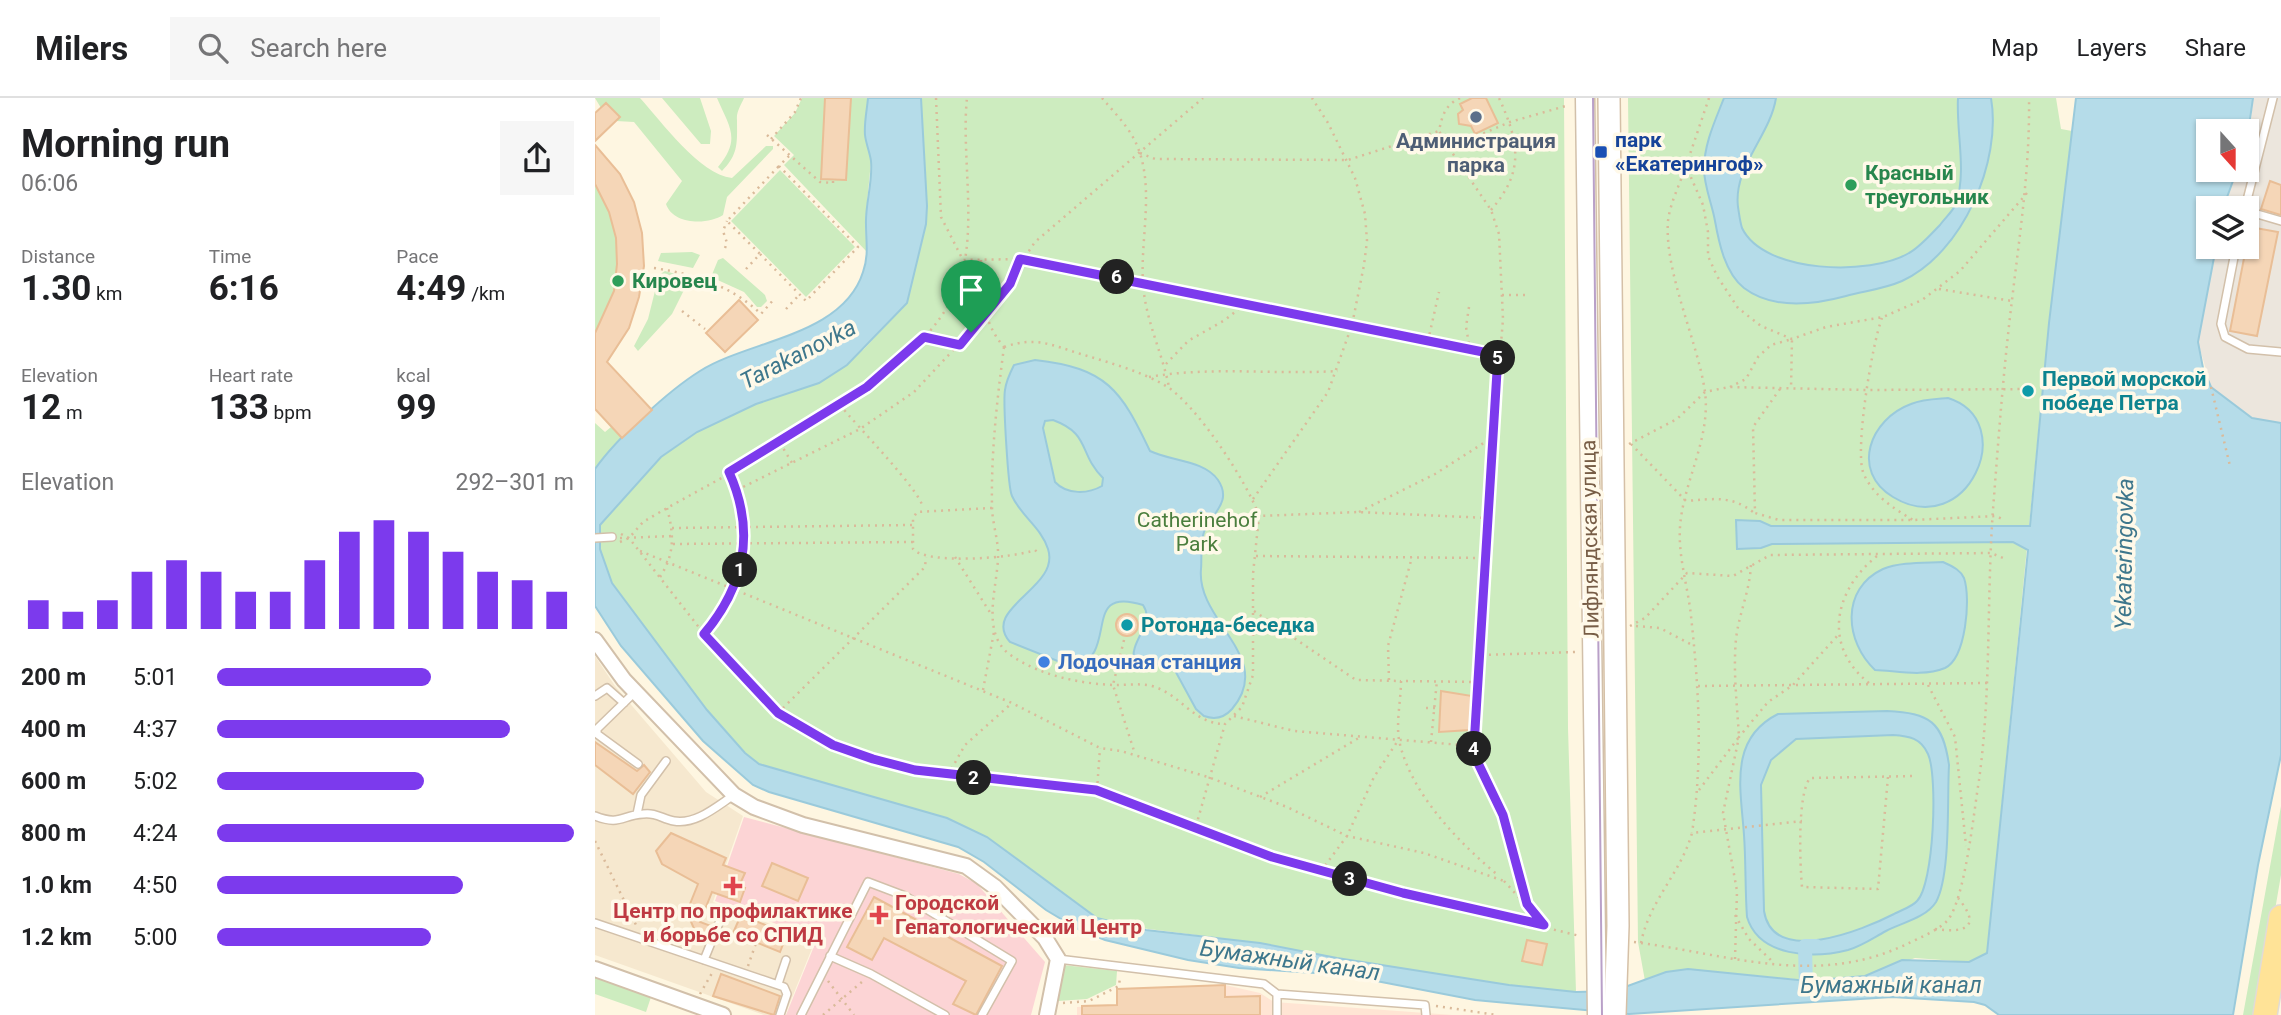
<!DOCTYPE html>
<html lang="en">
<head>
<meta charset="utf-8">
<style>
  :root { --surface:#fff; --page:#f6f6f6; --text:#202124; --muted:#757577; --line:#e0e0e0; --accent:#7c3aed }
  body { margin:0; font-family:Roboto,sans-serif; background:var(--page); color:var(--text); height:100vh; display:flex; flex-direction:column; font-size:26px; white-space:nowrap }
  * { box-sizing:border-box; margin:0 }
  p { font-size:23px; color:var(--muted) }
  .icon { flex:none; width:38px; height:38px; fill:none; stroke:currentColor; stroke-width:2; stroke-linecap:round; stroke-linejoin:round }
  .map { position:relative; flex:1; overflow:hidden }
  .details { display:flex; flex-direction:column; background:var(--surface); width:595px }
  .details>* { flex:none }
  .needle { width:46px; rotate:159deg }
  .tools { position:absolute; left:1601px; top:21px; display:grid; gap:14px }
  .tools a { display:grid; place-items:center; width:63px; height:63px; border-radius:0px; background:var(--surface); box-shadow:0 2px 5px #0004; font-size:35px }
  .pin { position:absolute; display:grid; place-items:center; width:60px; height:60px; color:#fff; margin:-72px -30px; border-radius:50% 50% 50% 0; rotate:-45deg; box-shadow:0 0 7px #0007 }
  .pin .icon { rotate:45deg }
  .km { position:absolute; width:35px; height:35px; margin:-18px; border-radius:50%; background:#222; color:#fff; font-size:19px; line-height:35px; text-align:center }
  .round { display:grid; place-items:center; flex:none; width:74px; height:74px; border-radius:0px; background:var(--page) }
  .headline { display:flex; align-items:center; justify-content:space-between; height:119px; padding:0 21px }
  h1 { font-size:38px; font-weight:700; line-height:52px }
  .stats { display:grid; grid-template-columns:repeat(3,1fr); gap:10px; height:119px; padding:7px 21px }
  .stats div { display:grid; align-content:center }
  .stats b { font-size:35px; font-weight:700 }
  .stats small { font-size:19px; font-weight:400 }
  .stats p { font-size:19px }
  .chart { height:196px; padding:14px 21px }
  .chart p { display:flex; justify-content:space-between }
  .chart svg { width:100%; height:126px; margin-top:7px; stroke:var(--accent); stroke-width:6 }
  ul { padding:0 21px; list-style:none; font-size:23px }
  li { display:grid; grid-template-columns:112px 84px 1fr; align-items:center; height:52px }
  li i { height:18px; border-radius:9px; background:var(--accent) }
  header { display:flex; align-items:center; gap:42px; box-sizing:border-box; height:98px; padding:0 35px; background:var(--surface); border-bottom:2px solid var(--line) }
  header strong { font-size:33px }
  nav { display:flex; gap:38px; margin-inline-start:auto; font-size:24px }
  .search { width:490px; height:63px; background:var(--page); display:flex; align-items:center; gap:18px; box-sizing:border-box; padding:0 24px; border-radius:0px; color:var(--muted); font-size:26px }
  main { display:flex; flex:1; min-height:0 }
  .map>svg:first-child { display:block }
</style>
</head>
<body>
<header>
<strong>Milers</strong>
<div class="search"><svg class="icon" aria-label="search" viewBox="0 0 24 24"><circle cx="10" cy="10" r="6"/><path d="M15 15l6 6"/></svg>Search here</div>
<nav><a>Map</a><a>Layers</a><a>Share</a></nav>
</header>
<main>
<section class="details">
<div class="headline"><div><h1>Morning run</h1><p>06:06</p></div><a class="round"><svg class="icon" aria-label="share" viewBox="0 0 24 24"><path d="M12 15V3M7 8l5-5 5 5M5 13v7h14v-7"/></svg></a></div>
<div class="stats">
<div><p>Distance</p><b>1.30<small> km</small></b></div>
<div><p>Time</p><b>6:16</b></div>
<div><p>Pace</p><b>4:49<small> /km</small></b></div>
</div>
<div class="stats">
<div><p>Elevation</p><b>12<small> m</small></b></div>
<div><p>Heart rate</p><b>133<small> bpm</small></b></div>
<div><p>kcal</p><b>99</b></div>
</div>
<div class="chart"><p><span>Elevation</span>292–301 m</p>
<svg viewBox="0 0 160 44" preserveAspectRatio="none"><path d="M5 44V34M15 44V38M25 44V34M35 44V24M45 44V20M55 44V24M65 44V31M75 44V31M85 44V20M95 44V10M105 44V6M115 44V10M125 44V17M135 44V24M145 44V27M155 44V31"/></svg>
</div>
<ul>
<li><b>200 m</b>5:01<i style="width:60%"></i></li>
<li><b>400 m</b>4:37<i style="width:82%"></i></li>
<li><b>600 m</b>5:02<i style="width:58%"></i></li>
<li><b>800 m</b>4:24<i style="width:100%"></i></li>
<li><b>1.0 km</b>4:50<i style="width:69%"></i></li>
<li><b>1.2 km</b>5:00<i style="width:60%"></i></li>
</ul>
</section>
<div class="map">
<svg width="1686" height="917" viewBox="0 0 1686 917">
  <rect width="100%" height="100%" fill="#fef6e1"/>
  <!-- residential -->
  <path fill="#f6e8cf" d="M0 558 20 588 111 694 148 718 118 804 220 843 190 917H169L0 857Z"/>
  <!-- commercial -->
  <path fill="#ffe5d4" d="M630 887 665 895 679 904 858 917H482V909L522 907V891Z"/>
  <!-- industrial -->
  <path fill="#ece6dd" d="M1658 0H1686V325L1657 320 1616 289 1603 244 1621 149H1652V110H1628L1642 72H1652Z"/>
  <!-- medical -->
  <path fill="#fcd4d5" d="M149 719 364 776 382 786 450 864 436 917H191L222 841 120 803Z"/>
  <!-- green -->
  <path fill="#cdecbf" d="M0 0H45C67 24 104 76 137 80L171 48H178V51L132 99 128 117C113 127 78 127 71 106L87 83 39 24 21 23 24 19 11 5 6 10Z
    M67 0H105L116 33 115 46H106Z
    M122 0H149C146 7 141 14 142 22 142 44 144 56 127 73L123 69C146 41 135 30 122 0Z
    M207 0H230L226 81 251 82 256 0H273L270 37 276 63 270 126 272 154 189 67 199 57 179 38 200 15Z
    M326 0H969L973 630 981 894 914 887 741 860 665 845 522 827 502 820 392 739 352 720 164 666 150 655 112 612 17 485 5 451V427L66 359 102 334 161 306 224 285 269 251 312 205 331 126 332 108Z
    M1033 0H1461L1466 31 1477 33 1454 225 1392 856 1374 864 1320 860 1270 878 1220 883 1093 871 1071 874 1050 883 1043 844Z
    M0 47C59 109 65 195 12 264L57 312 27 340 0 371V325L10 334 16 329 0 311Z
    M185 72 260 149 211 199 136 123Z
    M97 154 105 157 98 170 63 163 66 155Z
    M128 160 170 197 172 203 166 209H162L149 194 116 179 123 162Z
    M70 173 91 179 93 184 77 216 43 253 39 248 53 221 64 177Z
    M1686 708V777L1662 917H1648Z
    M468 867 522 873 521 887 492 901 463 903Z
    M0 879 56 899 51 914 0 896Z"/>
  <!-- water -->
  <path fill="#b5dce9" stroke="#9acadb" stroke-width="2" fill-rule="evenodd" d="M273 0H326L332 108 331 126 312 205 252 267 224 285 161 306 102 334 66 359 5 427V451L17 485 112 612 150 655 164 666 352 720 392 739 502 820 551 832 665 845 742 860 914 887 981 894 1019 893 1071 874 1093 871 1213 883 1270 878 1307 862 1374 864 1392 855 1433 452 1418 444 1177 446 1166 450 1142 451 1141 422 1165 423 1176 428H1435L1454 225 1481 0H1658L1652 42V33H1614V72H1642L1628 110H1614V149H1621L1603 244 1608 270 1616 289 1657 320 1686 325V657L1663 767 1638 917H1404L1390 907 1379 904 1297 899 1034 916 880 902 750 877 644 870 593 862 510 842 483 831 451 812 389 764 363 749 174 694 158 687 108 643 26 548 0 508V371C21 341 73 293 105 273 154 242 248 238 268 174 274 157 271 144 271 127 270 106 278 85 276 63 275 55 271 46 270 37 269 25 272 12 273 0Z
    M1129 0H1181C1175 38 1138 69 1143 109 1144 115 1145 124 1147 130 1169 176 1276 178 1314 155 1325 149 1336 136 1345 127 1350 120 1358 113 1361 106 1372 73 1361 34 1363 0H1396C1407 63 1368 155 1307 183 1289 191 1269 193 1251 198 1218 207 1178 212 1149 190 1130 175 1124 145 1120 123 1117 106 1109 88 1109 71 1109 46 1120 23 1129 0Z
    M440 262C512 270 526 292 555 353 575 363 609 362 623 382 638 404 616 416 609 434 605 445 607 460 606 471 601 524 681 559 637 611 629 620 620 622 609 618L601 611 577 567 570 564 548 570 539 564C534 542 561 526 548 507 485 487 525 554 480 570L415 544C385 510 466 490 453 451 446 429 426 418 417 398 413 390 408 303 410 292 411 283 415 275 419 267ZM458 322C496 336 483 355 508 380L507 388C493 396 472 397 460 384L448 330 450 323Z
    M1353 300C1426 323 1372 444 1298 399 1255 373 1275 321 1316 306 1328 301 1341 301 1353 300Z
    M1348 464C1356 468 1365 471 1369 480 1376 500 1371 560 1350 570 1328 579 1303 573 1280 572 1250 544 1245 491 1288 471 1305 464 1329 465 1348 464Z
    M1292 613C1335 615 1348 624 1354 667 1352 701 1356 777 1341 804 1331 820 1306 825 1291 833 1278 840 1267 848 1253 852 1218 861 1164 859 1152 819 1150 792 1151 765 1149 737 1146 692 1133 641 1183 616ZM1298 637C1314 638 1326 640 1333 656 1343 678 1339 786 1322 803 1317 809 1306 812 1299 816 1268 832 1178 869 1169 813L1166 687 1176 662 1201 641Z"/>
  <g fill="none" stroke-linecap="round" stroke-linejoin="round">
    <!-- canal -->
    <path stroke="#b5dce9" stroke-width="14" d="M1211 890 1210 848H1221"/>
  </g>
  <!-- building -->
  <path fill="#f5d6b7" stroke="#e9be96" stroke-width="2" d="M230 0H256L251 82 226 81Z
    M877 0H891L903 25 880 36 876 28 864 26 863 16 868 12 865 6Z
    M11 5 25 19 0 43V15Z
    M0 47 25 76 39 104 47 135 49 168 44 199 34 230 12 264 57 312 27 340 0 311V235L19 193 22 166 21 140 14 114 0 86Z
    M1675 83 1686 87V117L1666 111Z
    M1655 129 1683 134 1662 238 1635 233Z
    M144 202 163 222 130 254 111 235Z
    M521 527a11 11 0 1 1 22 0a11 11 0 1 1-22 0Z
    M846 593 877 598 875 632 844 634Z
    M0 644 42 673 49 667 55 674 38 696 0 667Z
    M76 735 131 760 128 767 150 775 144 788 150 790 145 804 117 794 105 824 116 828 112 838 100 833 94 819 97 813 93 811 103 786 67 766 61 753Z
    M177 765 213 780 203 803 167 788Z
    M279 799 407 868 381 917 358 906 371 883 289 840 277 862 252 849Z
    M146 817 192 836 185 854 138 835Z
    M932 842 952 846 947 867 927 863Z
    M126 876 185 898 179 917 118 898Z
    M630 887V899L665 898V917H487V908L522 907V891Z"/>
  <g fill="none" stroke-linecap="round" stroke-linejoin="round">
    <defs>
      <path id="service" d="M1650 110 1678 0
        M1652 113 1686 123
        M1641 149 1626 226 1630 239 1653 251 1686 254
        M0 440 17 439
        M40 594 2 631V636L43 666
        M0 598 12 590 29 605
        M42 716 46 697 71 663
        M0 718C25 728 27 717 48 716 61 714 67 721 79 723 101 727 122 708 139 697
        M0 825 189 889 192 896 185 917
        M235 858 276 876 350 917
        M463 861 669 886 682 896
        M109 862 124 825
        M183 886 191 862
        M206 917 273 784 310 798 417 863 387 917
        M682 917V896L830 907 831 917"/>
      <path id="minor" d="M0 542 29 582 139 697 159 709 208 727 371 768 400 789 450 840 463 861 452 917
        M0 871 128 917"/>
      <path id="tertiary" d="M990 0 1002 917"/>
      <path id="secondary" d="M1014 0 1023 828 1020 917"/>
      <path id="primary" d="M1670 917 1686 819"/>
    </defs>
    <!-- service casing -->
    <use href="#service" stroke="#d2c0aa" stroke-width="10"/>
    <!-- minor casing -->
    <use href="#minor" stroke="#d2c0aa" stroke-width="18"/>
    <!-- tertiary casing -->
    <use href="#tertiary" stroke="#d2c0aa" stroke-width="21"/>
    <!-- secondary casing -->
    <use href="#secondary" stroke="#d5c0a7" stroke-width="24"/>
    <!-- primary casing -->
    <use href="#primary" stroke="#e1dbd6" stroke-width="26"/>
    <!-- path -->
    <path stroke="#daba9a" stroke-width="2.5" stroke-dasharray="2 5" stroke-linecap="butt" d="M341 0 346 119 368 162 425 161 903 257
      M507 0C518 13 532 27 540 43 561 86 545 139 548 185 550 221 567 254 574 289
      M865 0C850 7 847 18 844 33L854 50 915 24 974 7
      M1114 0 1091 68 1108 107 1113 134V158L1122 178 1143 210 1166 228 1197 241 1231 229 1288 219 1327 202 1365 173 1432 95
      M172 37 225 84 238 85V82
      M176 41 200 14 206 0
      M854 50 896 112 904 136 908 221 889 460 887 557 879 648 883 665 908 717 932 806
      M545 55 560 61 753 62 844 33
      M1091 68C1085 86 1075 105 1073 123 1069 174 1103 244 1110 294 1116 341 1088 384 1085 429 1083 459 1093 489 1096 518 1104 592 1108 661 1097 735
      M896 112C930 73 924 44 904 0
      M130 150 132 145 128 133 132 123
      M165 156 211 203 263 149 184 68 195 57
      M386 162C385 194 388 225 409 249
      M59 170C99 176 137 188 166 216L180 200
      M151 171 165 156 132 123 184 68
      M1344 191 1417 203
      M907 197H934
      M874 209 871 229 874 246 884 252
      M191 211 205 196
      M87 213 110 231
      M1287 220C1277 246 1260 350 1268 374 1277 397 1298 410 1318 422
      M330 240 365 247
      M833 243 844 194
      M409 249C441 238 456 247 486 256 515 265 546 273 571 288 601 306 653 385 664 418L763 414 892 420
      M409 249C402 302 396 355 397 408 397 425 404 443 403 460 402 490 386 534 414 556 443 577 485 586 520 587 532 587 545 585 557 588 586 596 598 626 630 626
      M571 266 593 243 630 222 651 205
      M554 279C617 268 679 277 743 273
      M1135 289 1151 281 1163 259 1176 247 1197 241 1196 291
      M1616 289 1635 368
      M1185 291 1158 329 1160 415 1184 422H1318L1401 418 1409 422
      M245 307C260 326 326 393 328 410
      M185 345 197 365
      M1034 346 1082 321 1110 294 1134 289 1272 292 1443 291
      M1036 346 1091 403C1118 401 1136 397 1158 414
      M142 392 265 331 319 294 391 217 440 144 608 0
      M658 401 733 294 757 227 769 167 772 143 770 116 760 80 733 25 717 0
      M397 410 322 414 318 420V451C332 467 419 460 440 452L444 456
      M764 414 840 376 898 339
      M77 430 318 427
      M26 436 34 440 117 546 156 589 202 628 238 647 320 672 501 692 677 759 808 795 985 838
      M25 440 78 438
      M25 444 34 440 48 424C138 370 328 285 364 185 383 132 366 56 372 0
      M78 446 318 444
      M45 453 417 605 505 650 526 653 613 679 692 709 752 738 829 755 909 783
      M661 458 889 460
      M360 459 396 516
      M65 479C80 456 79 436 72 410
      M659 513 761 582 806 583
      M1035 528 1050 520 1092 475 1138 478 1175 457 1396 455 1408 460
      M1041 528 1065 530 1099 548
      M109 536C150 488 161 434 134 374
      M529 542 518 587 540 656
      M887 557 981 554
      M794 582 793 548 817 459
      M883 584 806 583C806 601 801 624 804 642 815 695 864 745 904 778
      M1274 585C1228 549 1238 493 1282 458
      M1333 587 1360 639 1371 748
      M1103 588 1392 585
      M388 592 399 534
      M831 610H845
      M183 615 330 469 331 459
      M639 618 699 633 878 648
      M836 644 842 582
      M353 677 370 647 417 605
      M1293 679 1283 791 1207 789C1205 767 1202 697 1215 680L1321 678
      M502 692 505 650
      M1104 692 1144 639C1142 606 1138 573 1141 541 1144 515 1155 493 1156 466
      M665 699 767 638
      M601 728 630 626 647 609 658 577V476L664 418
      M0 743 42 829
      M726 773 752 738 779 679 804 641
      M909 783 949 827
      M1140 817 1154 841 1179 865
      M1340 831C1369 835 1388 830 1363 800
      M1039 844C1133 856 1220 890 1312 846 1324 840 1342 833 1352 823 1370 803 1379 712 1384 682 1397 588 1391 493 1399 399 1404 333 1409 267 1417 202 1425 134 1435 69 1434 0
      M1046 845C1054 803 1086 775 1097 735L1207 723
      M1140 861 1142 793 1128 715 1144 639 1173 604 1198 587 1244 536
      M153 868 161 845
      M233 883 259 917
      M105 896 117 875
      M468 905 494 903 524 888 525 879
      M841 908 902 917
      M228 917 268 883"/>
    <!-- service -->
    <use href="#service" stroke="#fff" stroke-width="7"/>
    <!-- minor -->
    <use href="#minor" stroke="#fff" stroke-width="14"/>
    <!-- tertiary -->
    <use href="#tertiary" stroke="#fff" stroke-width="18"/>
    <!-- secondary -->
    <use href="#secondary" stroke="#fff" stroke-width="21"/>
    <!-- primary -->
    <use href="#primary" stroke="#ffe397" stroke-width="23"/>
    <!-- tram -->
    <path stroke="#b9a0c8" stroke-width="2" d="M998 0 1007 917"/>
  </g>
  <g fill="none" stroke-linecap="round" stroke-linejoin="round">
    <defs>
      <path id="route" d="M425 161 903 257 879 648 883 665 908 717 932 806 949 827 808 795 677 759 501 692 320 672 278 661 238 647 183 615 109 536C150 487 161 434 134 374L272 289 329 239 365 247 415 186Z"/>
    </defs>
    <!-- route casing -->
    <use href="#route" stroke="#fff" stroke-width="14"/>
    <!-- route -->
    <use href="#route" stroke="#7c3aed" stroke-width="9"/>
  </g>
  <!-- markers -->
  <circle fill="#5c6f8a" stroke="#fff9e9" stroke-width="2.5" cx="881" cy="19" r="7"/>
  <rect fill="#1a4fb4" stroke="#fff9e9" stroke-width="2.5" x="999" y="47" width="14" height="14" rx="3.5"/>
  <g fill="#2e9e5b" stroke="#fff9e9" stroke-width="2.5">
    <circle cx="1256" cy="87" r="7"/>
    <circle cx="23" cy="183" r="7"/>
  </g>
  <g fill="#0f9aa8" stroke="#fff9e9" stroke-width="2.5">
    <circle cx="1433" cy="293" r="7"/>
    <circle cx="532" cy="527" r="7"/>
  </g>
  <circle fill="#3f7fe0" stroke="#fff9e9" stroke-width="2.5" cx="449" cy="564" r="7"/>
  <g fill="#e0444e" stroke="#fff9e9" stroke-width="2.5">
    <path d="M134.5 777.5h7v7h7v7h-7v7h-7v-7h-7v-7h7z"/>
    <path d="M280.5 806.5h7v7h7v7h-7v7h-7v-7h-7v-7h7z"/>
  </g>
  <g text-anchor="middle" stroke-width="7" stroke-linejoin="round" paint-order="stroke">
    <!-- transit labels -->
    <g font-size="21" font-weight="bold" fill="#164399" stroke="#fff9e9" text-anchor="start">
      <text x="1020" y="49">парк<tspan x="1020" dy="24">«Екатерингоф»</tspan></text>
    </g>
    <!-- service labels -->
    <g font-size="21" font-weight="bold" fill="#4e5e75" stroke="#fff9e9">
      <text x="881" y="50">Администрация<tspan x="881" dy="24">парка</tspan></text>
    </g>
    <!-- leisure labels -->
    <g font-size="21" font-weight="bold" fill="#27864d" stroke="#fff9e9" text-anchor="start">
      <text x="1270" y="82">Красный<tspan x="1270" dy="24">треугольник</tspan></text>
      <text x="37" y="190">Кировец</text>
    </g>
    <!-- culture labels -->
    <g font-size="21" font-weight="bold" fill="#0d838f" stroke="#fff9e9" text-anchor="start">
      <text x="1447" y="288">Первой морской<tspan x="1447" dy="24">победе Петра</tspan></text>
      <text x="546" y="534">Ротонда-беседка</text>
    </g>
    <!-- park labels -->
    <g font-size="21" fill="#4a7e3d" stroke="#fff9e9">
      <text x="602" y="429">Catherinehof<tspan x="602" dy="24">Park</tspan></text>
    </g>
    <!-- street labels -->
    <g font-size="21" fill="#775d46" stroke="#fff9e9">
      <text transform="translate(995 441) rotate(-91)" y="7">Лифляндская улица</text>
    </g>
    <!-- shop labels -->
    <g font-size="21" font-weight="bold" fill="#366cbe" stroke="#fff9e9" text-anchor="start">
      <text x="463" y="571">Лодочная станция</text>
    </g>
    <!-- health labels -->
    <g font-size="21" font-weight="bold" fill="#be3a42" stroke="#fff9e9" text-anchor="start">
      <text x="300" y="812">Городской<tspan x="300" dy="24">Гепатологический Центр</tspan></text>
      <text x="138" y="820" text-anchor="middle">Центр по профилактике<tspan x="138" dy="24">и борьбе со СПИД</tspan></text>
    </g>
    <!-- water labels -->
    <g font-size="23" font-style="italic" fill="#3e778c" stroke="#fff9e9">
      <text transform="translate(203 256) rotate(-27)" y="8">Tarakanovka</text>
      <text transform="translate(1529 456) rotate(-89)" y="8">Yekateringovka</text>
      <text transform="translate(695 862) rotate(8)" y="8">Бумажный канал</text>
      <text x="1296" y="895">Бумажный канал</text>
    </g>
  </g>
</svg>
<div class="tools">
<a><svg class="needle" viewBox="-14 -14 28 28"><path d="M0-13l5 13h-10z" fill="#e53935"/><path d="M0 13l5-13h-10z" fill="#757577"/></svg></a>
<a><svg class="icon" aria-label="layers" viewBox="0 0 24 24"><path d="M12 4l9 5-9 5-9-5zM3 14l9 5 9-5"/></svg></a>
</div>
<div class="pin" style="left:376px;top:234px;background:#1e9e55"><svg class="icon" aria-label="arrive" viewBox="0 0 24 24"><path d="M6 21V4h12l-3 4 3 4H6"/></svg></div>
<b class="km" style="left:145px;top:472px">1</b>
<b class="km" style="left:379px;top:680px">2</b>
<b class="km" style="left:755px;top:781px">3</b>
<b class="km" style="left:879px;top:651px">4</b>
<b class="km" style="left:903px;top:260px">5</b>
<b class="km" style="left:522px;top:179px">6</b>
</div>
</main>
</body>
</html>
